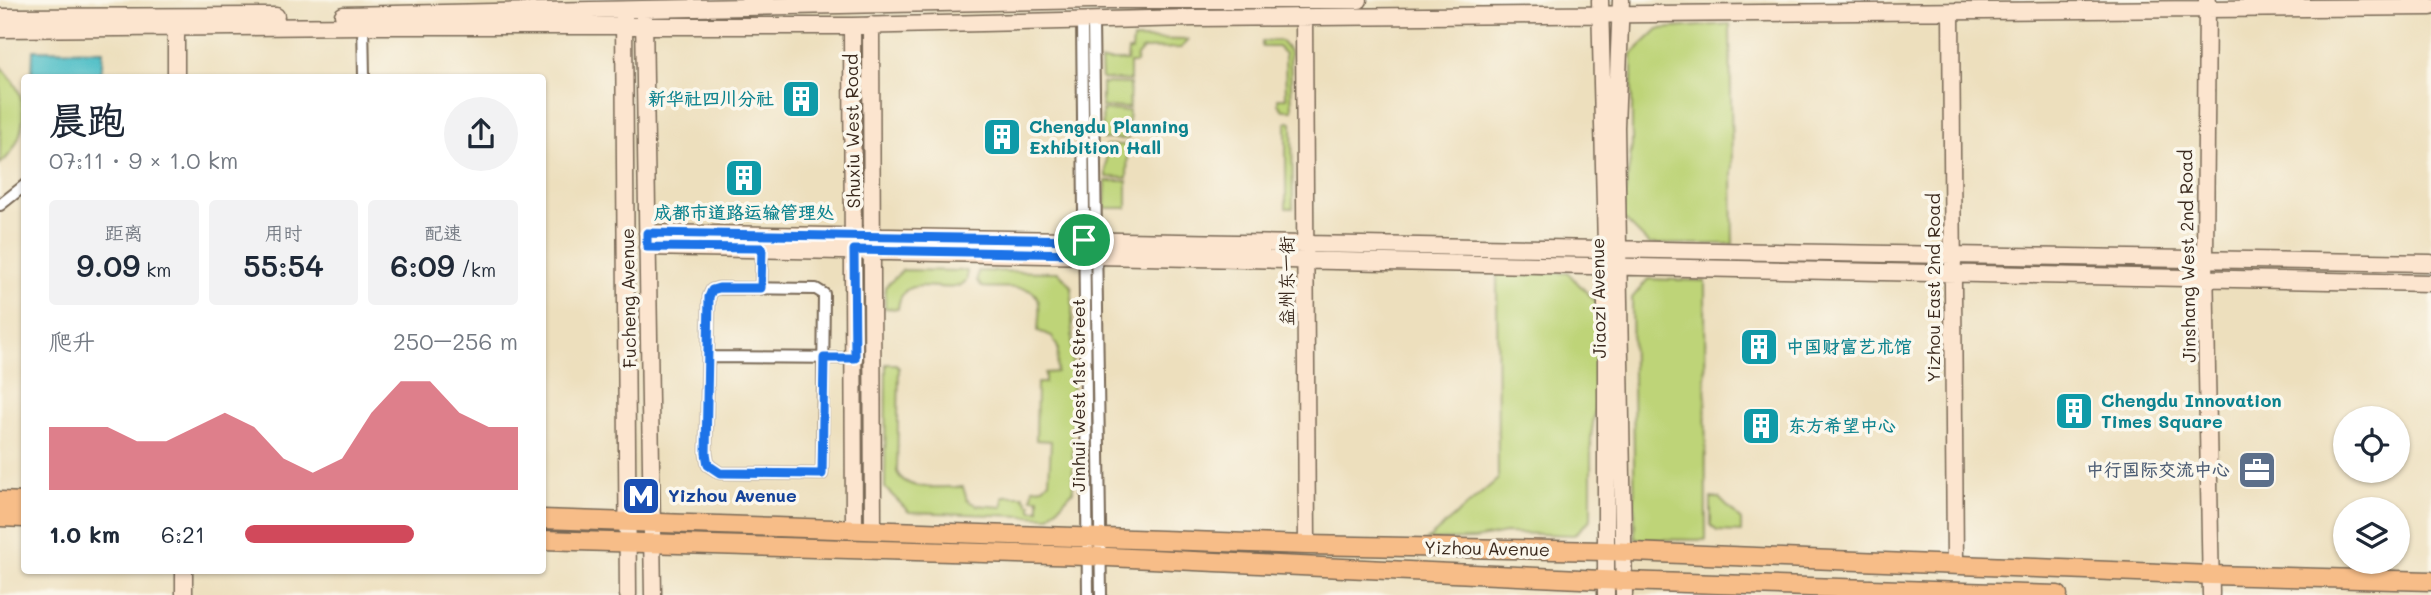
<!DOCTYPE html>
<html lang="zh">
<head>
<meta charset="utf-8">
<style>
  :root { --surface:#fff; --page:#f2f2f3; --text:#1f2937; --muted:#747a83; --accent:#d1495b }
  body { margin:0; font-family:Mali,"LXGW WenKai TC",sans-serif; background:var(--page); color:var(--text); height:100vh; display:flex; flex-direction:column; font-size:26px; white-space:nowrap }
  * { box-sizing:border-box; margin:0 }
  p { font-size:23px; color:var(--muted) }
  .icon { flex:none; width:38px; height:38px; fill:none; stroke:currentColor; stroke-width:2; stroke-linecap:round; stroke-linejoin:round }
  .map { position:relative; flex:1; overflow:hidden }
  .panel { position:absolute; left:21px; top:74px; width:525px; height:500px; display:flex; flex-direction:column; background:var(--surface); border-radius:7px; box-shadow:0 2px 5px #0004 }
  .panel>* { flex:none }
  .buttons { position:absolute; left:2333px; top:406px; display:grid; gap:14px }
  .buttons a { display:grid; place-items:center; width:77px; height:77px; border-radius:50%; background:var(--surface); box-shadow:0 2px 5px #0004; font-size:35px }
  .pin { position:absolute; display:grid; place-items:center; width:60px; height:60px; color:#fff; margin:-30px; border:4px solid #fff; border-radius:50%; box-shadow:0 2px 7px #0007 }
  .round { display:grid; place-items:center; flex:none; width:74px; height:74px; border-radius:37px; background:var(--page) }
  .summary { display:flex; align-items:center; justify-content:space-between; height:119px; padding:0 28px }
  h1 { font-size:38px; font-weight:600; line-height:52px }
  .stats { display:grid; grid-template-columns:repeat(3,1fr); gap:10px; height:119px; padding:7px 28px }
  .stats div { display:grid; align-content:center; border-radius:7px; background:var(--page); text-align:center }
  .stats b { font-size:30px; font-weight:600 }
  .stats small { font-size:19px; font-weight:400 }
  .stats p { font-size:19px }
  .chart { height:196px; padding:14px 28px }
  .chart p { display:flex; justify-content:space-between }
  .chart svg { width:100%; height:126px; margin-top:7px; fill:var(--accent); opacity:.7 }
  ul { padding:0 28px; list-style:none; font-size:23px }
  li { display:grid; grid-template-columns:112px 84px 1fr; align-items:center; height:52px }
  li i { height:18px; border-radius:9px; background:var(--accent) }
  .map>svg:first-child { display:block }
</style>
</head>
<body>
<div class="map">
<svg width="2431" height="595" viewBox="0 0 2431 595">
  <rect width="100%" height="100%" fill="#fbf7ec"/>
  <filter id="ink" filterUnits="userSpaceOnUse"><feTurbulence type="fractalNoise" baseFrequency=".0143" numOctaves="2"/><feDisplacementMap in="SourceGraphic" scale="14" xChannelSelector="R" yChannelSelector="G"/><feConvolveMatrix kernelMatrix="1 2 1 2 8 2 1 2 1" color-interpolation-filters="sRGB"/></filter>
  <filter id="wash" filterUnits="userSpaceOnUse"><feTurbulence type="fractalNoise" baseFrequency=".00686" numOctaves="4" result="noise"/><feDisplacementMap in="SourceGraphic" scale="28" xChannelSelector="R" yChannelSelector="G"/><feGaussianBlur stdDeviation="1.57" result="paint"/><feColorMatrix in="noise" values="0 0 0 0 0 0 0 0 0 0 0 0 0 0 0 0 0 1.4 0 .05"/><feComposite in="paint" operator="in"/></filter>
  <g filter="url(#wash)">
    <rect width="100%" height="100%" fill="#eddfbd"/>
    <!-- green -->
    <path fill="#bed478" stroke="#7c7f4b" stroke-width="2" d="M1730 24 1733 244H1649L1622 217 1632 145V54L1658 29Z
      M1133 39 1188 40 1181 48 1143 49 1137 56 1136 63H1130V81L1102 79 1101 61H1127L1128 51H1132Z
      M1262 41H1281L1290 52 1292 110H1283L1278 104V98H1286L1285 54 1278 47H1262Z
      M0 66C9 76 18 86 21 98 28 121 18 150 0 164Z
      M1102 83 1130 84 1129 108 1102 107Z
      M1102 110 1129 111 1128 139H1103Z
      M1288 122H1292L1293 208H1286V123Z
      M1106 145H1128L1127 178 1106 177Z
      M1106 181H1127V208H1105Z
      M903 270 967 271V280C950 302 902 265 898 309L885 308V287Z
      M978 271 1059 272 1072 287 1073 491 1049 517 909 512 885 488 886 364H896L899 368 897 472C906 493 943 486 963 487L967 500 976 505 1003 507V496H1024V499L1027 500 1028 504H1031V510H1039V498H1032L1033 488 1043 487 1049 481 1051 441 1036 440 1037 383H1045V373L1057 372 1058 348 1052 336 1038 331C1038 322 1042 305 1037 297 1031 283 996 289 982 287L977 281Z
      M1497 273H1568L1597 303 1599 385 1591 436V519L1574 535 1505 533 1475 539 1427 540 1498 479Z
      M1648 279 1705 281 1706 540 1635 539 1632 298Z
      M1711 498H1719L1741 520V532L1717 531 1711 525Z"/>
    <!-- water -->
    <path fill="#51bfc7" stroke="#467472" stroke-width="2" d="M33 50 103 51 101 77H32Z"/>
  </g>
  <g filter="url(#ink)">
    <g fill="none" stroke-linecap="round" stroke-linejoin="round">
      <defs>
        <path id="street" d="M363 21 364 77
          M1082 22 1088 595
          M1093 22 1101 595
          M0 205 24 186
          M719 288 816 289 824 294 822 474 720 473 708 465 706 453 709 297 712 290Z
          M761 288 762 248
          M708 357 855 358"/>
        <path id="secondary" d="M1095 0H1359
          M1600 0 1606 248V595
          M1621 0 1616 127 1624 595
          M2207 0 2205 259 2211 595
          M1951 12 1955 564
          M343 15 1093 0
          M624 16 628 595
          M0 17 276 16
          M644 17 653 595
          M1304 18 1307 545
          M176 20V77
          M871 25 873 530
          M852 26 854 530
          M0 29 363 26H852L1193 18 2431 7
          M647 233 2431 263
          M647 247 2431 283
          M184 570V595"/>
        <path id="primary" d="M0 501 24 502
          M0 517 24 518
          M542 519 1307 545 1606 551 2212 575 2431 581
          M542 540 1087 556 1624 581 2058 595"/>
      </defs>
      <!-- street casing -->
      <use href="#street" stroke="#796956" stroke-width="14"/>
      <!-- secondary casing -->
      <use href="#secondary" stroke="#796956" stroke-width="19"/>
      <!-- primary casing -->
      <use href="#primary" stroke="#796956" stroke-width="21"/>
      <!-- street -->
      <use href="#street" stroke="#fff" stroke-width="10"/>
      <!-- secondary -->
      <use href="#secondary" stroke="#fce5cf" stroke-width="16"/>
      <!-- primary -->
      <use href="#primary" stroke="#f7bd88" stroke-width="18"/>
    </g>
  </g>
  <g fill="none" stroke-linecap="round" stroke-linejoin="round" filter="url(#ink)">
    <defs>
      <path id="route" d="M647 233 1084 240V254L854 250 855 358H824L822 474 720 473 708 465 706 453 709 297 712 290 719 288H761L762 248 647 247Z"/>
    </defs>
    <!-- route casing -->
    <use href="#route" stroke="#fff" stroke-width="14"/>
    <!-- route -->
    <use href="#route" stroke="#1a73e8" stroke-width="9"/>
  </g>
  <!-- icons -->
  <defs>
    <symbol id="building-square" viewBox="-11 -11 22 22"><rect x="-9" y="-9" width="18" height="18" rx="4" fill="#0f9aa8" stroke="#fbf7ec"/><path d="M-4-6H4V6H1V3H-1V6H-4ZM-2.5-4.3h1.7v1.8h-1.7ZM.8-4.3h1.7v1.8H.8ZM-2.5-1h1.7V.8h-1.7ZM.8-1h1.7V.8H.8Z" fill="#fff"/></symbol>
    <symbol id="office-square" viewBox="-11 -11 22 22"><rect x="-9" y="-9" width="18" height="18" rx="4" fill="#5c6f8a" stroke="#fbf7ec"/><path d="M-6-3h4V-5.5h4V-3h4V5H-6ZM-1-4.5V-3h2v-1.5ZM-6 0V1H6V0Z" fill="#fff"/></symbol>
    <symbol id="metro-square" viewBox="-11 -11 22 22"><rect x="-9" y="-9" width="18" height="18" rx="4" fill="#1a4fb4" stroke="#fbf7ec"/><path d="M-5.5 5V-5H-3L0 0L3-5H5.5V5H3V-.5L0 4L-3-.5V5Z" fill="#fff"/></symbol>
  </defs>
  <g fill-rule="evenodd">
    <use href="#building-square" x="779" y="77" width="44" height="44"/>
    <use href="#building-square" x="980" y="115" width="44" height="44"/>
    <use href="#building-square" x="722" y="156" width="44" height="44"/>
    <use href="#building-square" x="1737" y="325" width="44" height="44"/>
    <use href="#building-square" x="2052" y="389" width="44" height="44"/>
    <use href="#building-square" x="1739" y="404" width="44" height="44"/>
    <use href="#office-square" x="2235" y="448" width="44" height="44"/>
    <use href="#metro-square" x="619" y="474" width="44" height="44"/>
  </g>
  <g text-anchor="middle" stroke-width="7" stroke-linejoin="round" paint-order="stroke">
    <!-- culture labels -->
    <g font-size="18" font-weight="bold" fill="#0d838f" stroke="#fbf7ec" text-anchor="start">
      <text x="774" y="105" text-anchor="end">新华社四川分社</text>
      <text x="1029" y="133">Chengdu Planning<tspan x="1029" dy="21">Exhibition Hall</tspan></text>
      <text x="744" y="219" text-anchor="middle">成都市道路运输管理处</text>
      <text x="1786" y="353">中国财富艺术馆</text>
      <text x="2101" y="407">Chengdu Innovation<tspan x="2101" dy="21">Times Square</tspan></text>
      <text x="1788" y="432">东方希望中心</text>
    </g>
    <!-- street labels -->
    <g font-size="18" fill="#3b2a1e" stroke="#fbf7ec">
      <text transform="translate(853 131) rotate(-91)" y="6">Shuxiu West Road</text>
      <text transform="translate(2188 256) rotate(-91)" y="6">Jinshang West 2nd Road</text>
      <text transform="translate(1287 281) rotate(-90)" y="6">益州东一街</text>
      <text transform="translate(1934 288) rotate(-90)" y="6">Yizhou East 2nd Road</text>
      <text transform="translate(629 298) rotate(-91)" y="6">Fucheng Avenue</text>
      <text transform="translate(1599 298) rotate(-91)" y="6">Jiaozi Avenue</text>
      <text transform="translate(1079 395) rotate(-90)" y="6">Jinhui West 1st Street</text>
      <text transform="translate(1487 549) rotate(1)" y="6">Yizhou Avenue</text>
    </g>
    <!-- service labels -->
    <g font-size="18" font-weight="bold" fill="#4e5e75" stroke="#fbf7ec" text-anchor="end">
      <text x="2230" y="476">中行国际交流中心</text>
    </g>
    <!-- transit labels -->
    <g font-size="18" font-weight="bold" fill="#164399" stroke="#fbf7ec" text-anchor="start">
      <text x="668" y="502">Yizhou Avenue</text>
    </g>
  </g>
</svg>
<div class="buttons">
<a><svg class="icon" aria-label="locate" viewBox="0 0 24 24"><circle cx="12" cy="12" r="6"/><path d="M12 2v4M12 18v4M2 12h4M18 12h4"/></svg></a>
<a><svg class="icon" aria-label="layers" viewBox="0 0 24 24"><path d="M12 4l9 5-9 5-9-5zM3 14l9 5 9-5"/></svg></a>
</div>
<div class="pin" style="left:1084px;top:240px;background:#1e9e55"><svg class="icon" aria-label="arrive" viewBox="0 0 24 24"><path d="M6 21V4h12l-3 4 3 4H6"/></svg></div>
<section class="panel">
<div class="summary"><div><h1>晨跑</h1><p>07:11 · 9 × 1.0 km</p></div><a class="round"><svg class="icon" aria-label="share" viewBox="0 0 24 24"><path d="M12 15V3M7 8l5-5 5 5M5 13v7h14v-7"/></svg></a></div>
<div class="stats">
<div><p>距离</p><b>9.09<small> km</small></b></div>
<div><p>用时</p><b>55:54</b></div>
<div><p>配速</p><b>6:09<small> /km</small></b></div>
</div>
<div class="chart"><p><span>爬升</span>250–256 m</p>
<svg viewBox="0 0 160 44" preserveAspectRatio="none"><path d="M0 44V22L10 22L20 22L30 27L40 27L50 22L60 17L70 22L80 33L90 38L100 33L110 17L120 6L130 6L140 17L150 22L160 22V44z"/></svg>
</div>
<ul>
<li><b>1.0 km</b>6:21<i style="width:62%"></i></li>
</ul>
</section>
</div>
</body>
</html>
